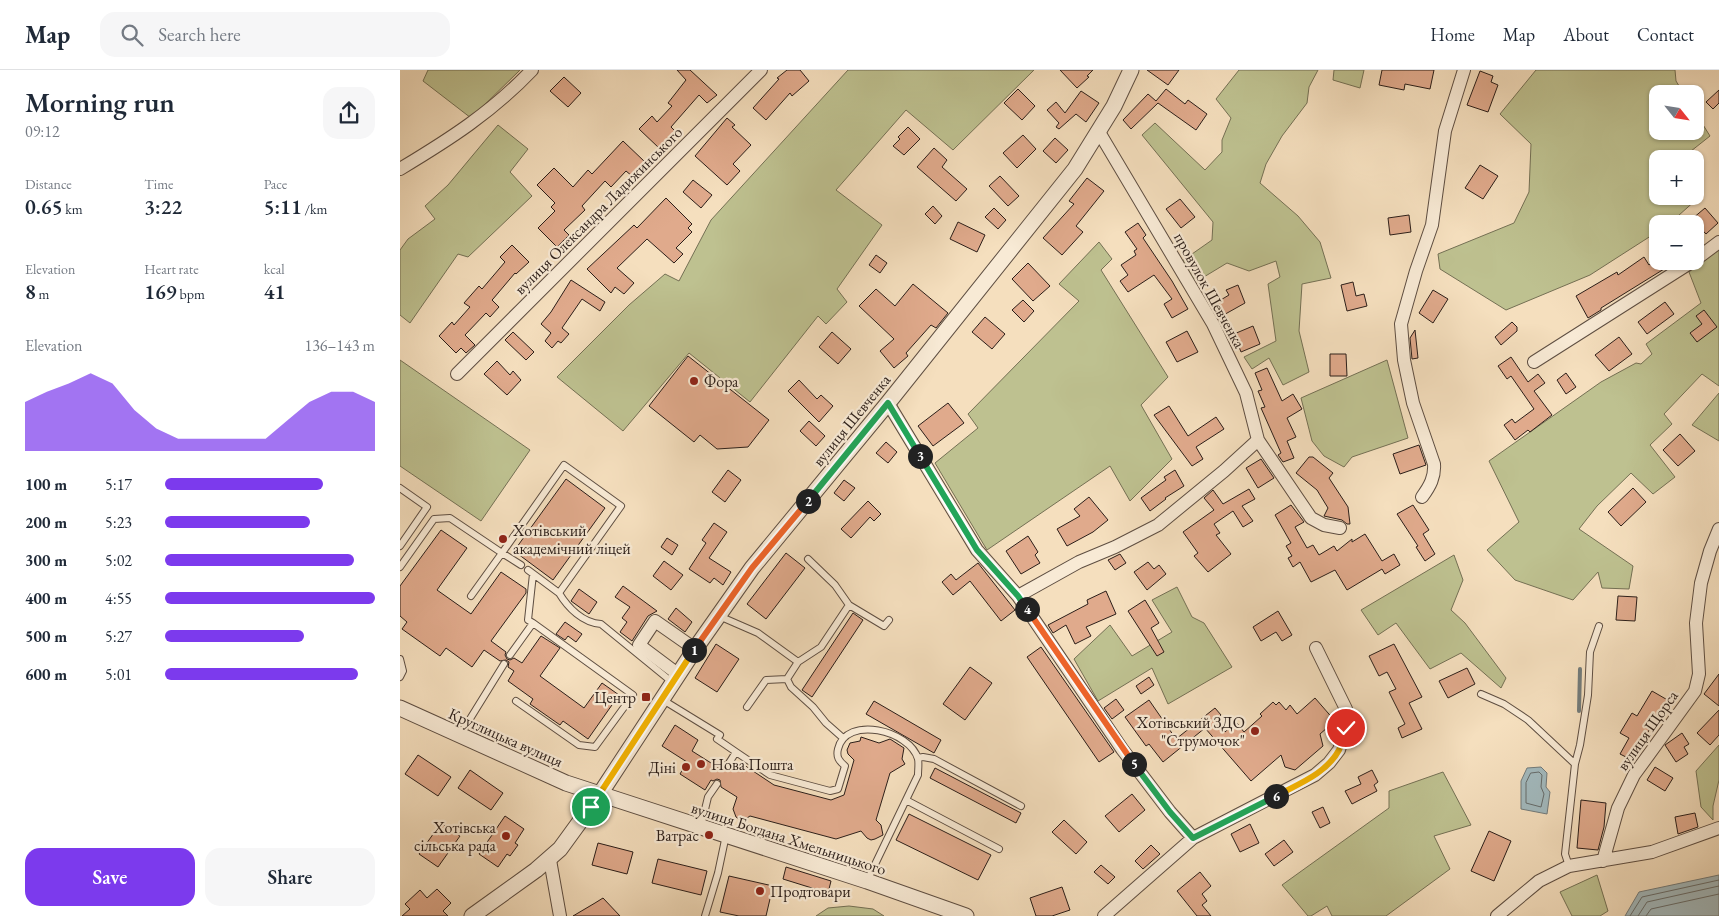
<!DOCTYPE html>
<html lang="en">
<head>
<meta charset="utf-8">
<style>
  :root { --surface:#fff; --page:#f6f6f7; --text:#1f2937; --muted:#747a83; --line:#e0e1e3; --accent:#7c3aed }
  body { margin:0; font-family:"EB Garamond",serif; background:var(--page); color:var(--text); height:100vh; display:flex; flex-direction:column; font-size:19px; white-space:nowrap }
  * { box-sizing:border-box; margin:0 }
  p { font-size:16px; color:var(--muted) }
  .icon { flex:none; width:28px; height:28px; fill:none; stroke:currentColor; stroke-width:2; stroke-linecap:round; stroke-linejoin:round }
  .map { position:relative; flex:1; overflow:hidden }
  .panel { display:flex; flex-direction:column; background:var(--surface); width:400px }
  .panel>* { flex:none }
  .needle { width:32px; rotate:120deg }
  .controls { position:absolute; left:1249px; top:15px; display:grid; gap:10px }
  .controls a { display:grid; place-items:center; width:55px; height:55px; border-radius:10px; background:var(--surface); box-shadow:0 1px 4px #0004; font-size:25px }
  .pin { position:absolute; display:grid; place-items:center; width:42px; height:42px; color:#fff; margin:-21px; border:2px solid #fff; border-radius:50%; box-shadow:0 1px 5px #0007 }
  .km { position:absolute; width:25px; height:25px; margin:-12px; border-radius:50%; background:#222; color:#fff; font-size:14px; line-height:25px; text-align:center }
  .round { display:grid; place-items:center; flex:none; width:52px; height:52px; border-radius:15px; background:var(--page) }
  .overview { display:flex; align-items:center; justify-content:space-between; height:85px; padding:0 25px }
  h1 { font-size:28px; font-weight:600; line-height:38px }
  .stats { display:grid; grid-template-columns:repeat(3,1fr); gap:8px; height:85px; padding:5px 25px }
  .stats div { display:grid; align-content:center }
  .stats b { font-size:21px; font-weight:600 }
  .stats small { font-size:14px; font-weight:400 }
  .stats p { font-size:14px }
  .chart { height:140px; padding:10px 25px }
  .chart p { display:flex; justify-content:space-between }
  .chart svg { width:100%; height:90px; margin-top:5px; fill:var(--accent); opacity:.7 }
  .primary-button { display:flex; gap:10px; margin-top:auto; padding:10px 25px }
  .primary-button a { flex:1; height:58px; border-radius:15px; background:var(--accent); color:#fff; font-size:20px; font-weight:600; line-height:58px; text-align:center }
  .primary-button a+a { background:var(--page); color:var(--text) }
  ul { padding:0 25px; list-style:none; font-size:16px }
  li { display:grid; grid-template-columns:80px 60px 1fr; align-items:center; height:38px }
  li i { height:12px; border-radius:6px; background:var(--accent) }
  header { display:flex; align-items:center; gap:30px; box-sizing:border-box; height:70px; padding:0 25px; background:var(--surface); border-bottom:1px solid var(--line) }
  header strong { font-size:24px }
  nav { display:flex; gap:28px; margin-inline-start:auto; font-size:18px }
  .search { width:350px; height:45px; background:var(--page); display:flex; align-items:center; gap:12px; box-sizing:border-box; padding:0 18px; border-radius:15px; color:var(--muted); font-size:19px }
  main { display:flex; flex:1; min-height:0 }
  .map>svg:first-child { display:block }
</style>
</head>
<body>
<header>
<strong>Map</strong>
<div class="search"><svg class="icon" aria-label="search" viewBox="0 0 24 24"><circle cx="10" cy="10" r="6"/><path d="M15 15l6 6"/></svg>Search here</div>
<nav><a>Home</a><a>Map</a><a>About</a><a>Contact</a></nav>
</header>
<main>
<section class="panel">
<div class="overview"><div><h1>Morning run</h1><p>09:12</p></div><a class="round"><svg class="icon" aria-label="share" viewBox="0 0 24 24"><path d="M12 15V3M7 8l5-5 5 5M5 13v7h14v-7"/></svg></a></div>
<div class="stats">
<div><p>Distance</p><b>0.65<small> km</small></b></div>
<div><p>Time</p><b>3:22</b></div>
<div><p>Pace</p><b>5:11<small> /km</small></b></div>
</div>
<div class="stats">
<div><p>Elevation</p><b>8<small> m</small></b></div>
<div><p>Heart rate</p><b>169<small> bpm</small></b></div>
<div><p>kcal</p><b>41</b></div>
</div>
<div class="chart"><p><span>Elevation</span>136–143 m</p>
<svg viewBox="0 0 160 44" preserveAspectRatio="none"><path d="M0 44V20L10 15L20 11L30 6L40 11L50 24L60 33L70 38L80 38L90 38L100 38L110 38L120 29L130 20L140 15L150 15L160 20V44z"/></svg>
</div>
<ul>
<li><b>100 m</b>5:17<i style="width:75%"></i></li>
<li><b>200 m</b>5:23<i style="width:69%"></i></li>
<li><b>300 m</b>5:02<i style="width:90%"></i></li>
<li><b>400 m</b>4:55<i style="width:100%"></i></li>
<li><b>500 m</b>5:27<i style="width:66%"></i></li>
<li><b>600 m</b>5:01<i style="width:92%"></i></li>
</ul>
<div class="primary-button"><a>Save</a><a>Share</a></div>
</section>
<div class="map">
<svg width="1319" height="846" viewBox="0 0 1319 846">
  <rect width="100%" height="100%" fill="#f5dfbe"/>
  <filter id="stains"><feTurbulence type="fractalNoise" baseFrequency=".004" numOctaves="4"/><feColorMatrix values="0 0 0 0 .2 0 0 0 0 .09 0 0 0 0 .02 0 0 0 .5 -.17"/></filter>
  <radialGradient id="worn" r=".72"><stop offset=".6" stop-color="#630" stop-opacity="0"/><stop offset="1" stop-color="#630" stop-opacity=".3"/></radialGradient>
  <!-- green -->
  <path fill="#bec190" stroke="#747054" d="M28 0H120L71 48 23 11Z
    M448 0H634L553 80 506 40 436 120 482 155 437 219 447 232 426 254 418 246 350 332 289 283 223 361 157 307 229 235 265 204 279 211 311 150Z
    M839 0H918L909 17 907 33 882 66 866 94 860 113 898 146 920 172 931 208 902 214 899 261 909 302 883 315 869 288 852 299 844 287 876 271 868 214 880 207 876 191 849 201 827 193 794 213 782 191 812 170 813 152 742 65 755 53 805 100 822 82V70L831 48 816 29Z
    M934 0H964L960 18 933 10Z
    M1136 0H1275L1276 11 1284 24H1258V61H1295V42L1310 66 1281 89H1258V126L1295 125 1297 129 1269 154H1258L1257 162 1190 205 1106 240 1040 199 1038 184 1114 153 1129 122 1131 74 1100 44Z
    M98 55 128 79 110 102 132 126 68 187 58 184 10 253 0 245V180L8 169 35 149 25 136 48 115Z
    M699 172 712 189 701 200 768 307 741 335 772 389 730 431 710 396 587 480 535 393 578 358 568 344 679 231 659 214Z
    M1319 178V316L1302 304 1264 344 1272 354 1250 375 1275 407 1253 424 1231 403 1197 436 1179 459 1233 496 1229 519 1202 518 1198 502 1173 530 1115 510 1087 480 1119 452 1089 391 1201 312 1236 293 1241 294 1252 284 1246 274 1301 233 1289 202Z
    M0 290 130 380 81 451 0 396Z
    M987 290 1008 368 952 387 944 397 924 386 912 371 901 328Z
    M1319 323V371L1292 355Z
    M1054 485 1063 510 1051 540 1065 553 1106 608 1101 618 1061 583 1030 599 996 553 978 565 961 540Z
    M777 517 792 547 804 553 832 597 768 634 752 598 698 631 674 589 710 555 732 586 772 562 752 530Z
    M1319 675V710L1313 736V750L1301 737 1296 701Z
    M1043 702 1071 755 1034 766 1050 799 986 846H932L927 836 911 846H908L882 815 989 738V721Z
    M1197 805 1208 841 1200 846H1172L1160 822Z
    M449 836 473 839 484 846H416L428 838Z"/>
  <!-- water -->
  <path fill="#a2b9bd" stroke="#727b7b" d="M1141 697 1147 703 1146 717 1150 722 1147 744 1121 739V711L1127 698Z
    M1319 805V846H1225L1239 822Z"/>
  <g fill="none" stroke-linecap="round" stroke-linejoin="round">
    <!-- shore -->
    <path stroke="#666c6b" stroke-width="1" d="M1131 703 1139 702 1142 705 1141 717 1144 724 1141 737 1126 733V713Z
      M1230 846 1242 827 1319 810
      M1238 846 1247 832 1319 816
      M1246 846 1251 839 1319 824"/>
    <!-- stream -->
    <path stroke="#727b7b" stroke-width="4" d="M1179 641 1180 599"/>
  </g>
  <!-- building -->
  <path fill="#e0aa8c" stroke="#2b1e19" d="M277 0H290L317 25 307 33 299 25 271 57 275 61 259 78 239 59 252 46 257 52 272 36 268 33 286 10Z
    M387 0H400L409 11 392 26 390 23 366 50 353 38 379 9 377 8Z
    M660 0H693L687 6 689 7 677 18Z
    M747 0H779L768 15Z
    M982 0H1034L1030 19 1005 14 1004 20 979 15Z
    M1080 1 1093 6 1091 12 1098 15 1088 42 1067 35Z
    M164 7 181 23 168 37 150 21Z
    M618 19 635 36 622 50 604 33Z
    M766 19 785 34 788 30 807 44 796 60 758 33 731 59 723 50 748 24 756 31Z
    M1319 20V33L1313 39 1306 32Z
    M681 21 699 33 686 52 676 44 659 59 656 57 659 53 647 40 656 32 665 43Z
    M327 48 335 55 332 57 351 75 333 94 340 101 327 115 295 86Z
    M508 57 520 69 504 85 493 76 500 69 498 67Z
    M623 65 636 79 617 98 603 83Z
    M655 68 668 80 656 93 643 81Z
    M223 71 245 92 232 106 226 101 211 117 205 111 182 136 185 140 164 160 169 165 157 177 138 158 155 141 151 137 155 133 137 115 154 98 173 117 188 100 192 104Z
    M534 78 547 90 542 97 567 119 556 131 517 97Z
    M1080 95 1098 106 1083 129 1065 118Z
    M600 106 619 126 608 136 589 116Z
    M687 108 704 121 676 156 683 162 662 185 643 168 674 134 669 131Z
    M293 110 312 125 301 138 283 122Z
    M266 128 292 154 288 158 292 162 276 178 283 184 274 193 247 169 217 198 234 213 224 224 215 217 211 223 187 199 234 155 237 158Z
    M780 129 795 147 781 158 766 139Z
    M533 136 542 146 535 154 525 144Z
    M594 138 606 150 598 159 585 147Z
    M1305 138 1318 153 1306 164 1292 149Z
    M1009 145 1011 162 990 165 988 148Z
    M558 152 585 165 577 182 550 169Z
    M738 153 746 165 743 168 772 211 788 239 772 248 764 234 772 229 754 205 728 222 720 211 728 205 721 195 736 185 734 181 737 179 725 162Z
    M112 175 129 192 116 204 115 203 93 229 92 230 99 237 90 247 86 243 65 265 75 275 66 283 61 278 56 283 39 266 52 252 54 255 70 237 64 233 79 216 82 219 105 192 100 187Z
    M476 185 487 193 480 203 469 195Z
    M1244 187 1249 195 1254 191H1277L1201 238V240L1188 248 1176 226 1217 202 1218 205Z
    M628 193 650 216 633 231 612 209Z
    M171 210 205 232 200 241 182 229 162 258 169 264 161 273 158 271 152 278 145 271 151 263 141 254 151 242Z
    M953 212 956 226 964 224 967 236 947 241 941 215Z
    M513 214 548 243 536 258 531 255 506 283 508 286 494 298 480 281 494 269 459 236 476 219 495 236Z
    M838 215 845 233 820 247 814 234 829 225 826 220Z
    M1033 220 1048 229 1033 253 1019 243Z
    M623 230 634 241 624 252 612 240Z
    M1265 232 1274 244 1247 264 1238 252Z
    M1304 240 1317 257 1297 272 1290 263 1302 254 1296 246Z
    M585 247 605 264 592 279 572 262Z
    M1112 252 1117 257V261L1101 275 1095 267Z
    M853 256 860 274 841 282 834 264Z
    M1015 260 1018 288 1012 289 1010 268Z
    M787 261 798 282 777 292 766 272Z
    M113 262 134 282 126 290 105 270Z
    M432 262 451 279 438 294 419 277Z
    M1219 267 1232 284 1209 301 1195 285Z
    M930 284H946L947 306H930Z
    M288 286 369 350 348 377 317 379 300 365 294 372 249 336Z
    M1111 287 1128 312 1138 304 1145 313 1134 321 1152 345 1130 362 1128 360 1115 370 1104 355 1112 349 1115 353 1134 339 1111 306 1107 309 1098 296Z
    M97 291 110 305 113 301 121 310 107 325 84 304Z
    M867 298 882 331 893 324 902 339 887 348 896 367 887 371 894 388 883 392 878 385 881 383 861 338 865 337 858 321 862 320 855 303Z
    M1166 303 1176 317 1166 324 1157 310Z
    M399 310 417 329 421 325 433 336 419 352 388 321Z
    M548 333 564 353 533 376 518 356Z
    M769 336 788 366 816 347 824 359 796 377 803 389 792 396 754 345Z
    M409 351 425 366 416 376 400 361Z
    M1280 364 1295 381 1278 396 1263 380Z
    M486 372 497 382 488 393 476 383Z
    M1019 375 1026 395 1000 404 993 384Z
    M909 387H913L933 403 929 408 948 437 950 454H947L942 450 924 446 928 438 917 420 896 403Z
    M861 389 874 408 858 418 846 398Z
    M328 400 341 410 325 432 312 422Z
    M775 400 784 416 765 428 766 429 750 441 741 428 766 410 764 407Z
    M166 409 205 438 153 510 114 481Z
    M444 410 455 418 444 431 434 423Z
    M1233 418 1246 432 1221 456 1208 442Z
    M849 419 855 429 842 436 853 451 843 457 833 441 814 454 820 463 816 465 831 484 808 502 794 486 798 483 783 462 814 440 804 428 813 420 823 434Z
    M689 427 708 450 693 462 667 476 657 459 680 446 674 439Z
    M468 431 481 444 474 451 470 447 451 468 441 459Z
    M891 435 904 452 895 457 907 478 913 475 919 485 934 476 937 481 952 469V472L965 464 982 491 994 484 1000 495 985 504 982 499 947 520 935 500 911 512 900 492 893 497 888 488 892 486 886 476 891 473 875 445Z
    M1013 435 1029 460 1023 464 1035 484 1025 491 1016 477 1018 476 997 444Z
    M314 453 327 462 309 488 331 502 323 515 314 508 310 513 289 499 306 473 302 470Z
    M41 460 67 478 37 520 71 544 101 502 126 519V523L91 571 106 582 105 585 107 589 110 590 114 588 122 593 141 566 160 578 140 606 184 638 202 613 219 625 188 669 163 651 160 655 130 634 133 629 108 611 114 601 108 597 109 592 106 590 100 591 84 580 72 597 46 578 40 586 2 559 7 552 0 546V516Z
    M628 466 638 482 635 485 640 493 621 504 606 481Z
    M267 468 278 475 272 485 261 477Z
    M386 483 405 498 366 549 347 534Z
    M720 484 726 493 715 500 708 490Z
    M264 491 283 505 271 520 253 506Z
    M748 492 754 499 759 495 766 504 747 520 734 502Z
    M578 493 615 540 601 551 570 511 553 525 542 512 551 504 556 510Z
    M223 516 257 541 248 546 232 571 220 562 227 552 222 548 230 537 215 527Z
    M179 519 197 532 189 544 171 531Z
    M706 521 716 544 686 557 691 566 675 574 666 555 653 563 648 555 688 534 687 530Z
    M1218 526 1237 527 1235 551 1216 550Z
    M745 530 759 553 751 558 764 582 757 586 728 541Z
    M276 538 292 552 285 562 268 549Z
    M878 541 892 565 882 571 876 562 861 571 853 557Z
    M453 543 463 550 412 627 402 620Z
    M165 552 182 564 176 572 168 566 165 570 156 564Z
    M316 574 339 589 317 622 295 608Z
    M994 574 1022 627 1009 633 1022 659 1002 668 998 658 1005 654 989 622 996 619 987 602 979 606 969 586Z
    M641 577 714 682 699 692 627 587Z
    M570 597 592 613 565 650 543 634Z
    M1067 598 1075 614 1048 628 1039 611Z
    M1319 604V636L1304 624Z
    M749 607 754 615 741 624 736 616Z
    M1252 621 1271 632 1256 657 1252 655 1232 690 1220 684 1229 668 1220 663 1232 643 1237 646Z
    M915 628 935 651 920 664 923 676 895 700 885 697 881 685 851 711 805 658 763 692 749 674 746 676 725 647 749 630 776 669 815 638 821 645 816 650 825 662 836 652 844 662 862 646 860 644 873 632 876 635 879 632 886 640 890 635 897 644Z
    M716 629 724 640 712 649 704 638Z
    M474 631 541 670 534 683 466 644Z
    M1319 640V665L1310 675 1297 663Z
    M275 655 298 670 292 681 319 698 324 690V695L328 698 333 696 337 698 341 693 374 715 431 730 444 725 454 690 448 684 447 680 450 673 460 671 461 667 479 673 490 669 504 678 502 689 505 694 490 703 476 750 481 755 483 765 475 769 471 770 467 768 461 761 436 769 350 746 344 750 339 749 336 747 333 739 337 727 321 717 320 710 317 709 313 711 311 710 305 720 280 704 287 692 262 676Z
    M1282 663 1289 674 1284 677 1288 684 1276 692 1265 675Z
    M18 685 51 707 38 726 5 704Z
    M1255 697 1273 708 1265 721 1247 710Z
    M535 698 621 743 616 753 530 708Z
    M70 700 103 723 91 740 58 718Z
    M972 700 978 712 974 715 977 721 952 734 945 721 961 714 958 707Z
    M732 724 745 740 719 762 705 746Z
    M1181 730 1206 733 1204 757 1198 780 1177 778Z
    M923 737 930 753 920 758 912 742Z
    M1295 743 1298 757 1278 764 1275 747Z
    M509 744 591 785 578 810 496 770Z
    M105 746 124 759 115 773 118 775 110 786 107 784 98 797 79 784Z
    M664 750 687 772 676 784 652 762Z
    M41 753 60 766 38 797 19 784Z
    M850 754 859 773 840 782 831 764Z
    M1089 761 1111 771 1094 811 1071 801Z
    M884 770 893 782 874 796 865 784Z
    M198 773 233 782 227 804 192 795Z
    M751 775 760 784 743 799 735 791Z
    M258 789 307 801 301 825 252 813Z
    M701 795 715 807 708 814 694 802Z
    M386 797 431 811 428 823 383 809Z
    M800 802 811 816 802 824 807 831 802 835 811 846H797L777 821Z
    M329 806 373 816 366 846H339L320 842Z
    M662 817 670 840 652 846H636L630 828Z
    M37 819 51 833 43 841 48 846H2L10 839 5 834 20 820 27 828Z
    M203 828 220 846H173L195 833Z"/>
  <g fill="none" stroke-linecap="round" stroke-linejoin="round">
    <defs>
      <path id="service" d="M0 418 27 437 0 476
        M0 497 34 449 50 448 102 483 164 395 221 436 159 523C168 538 183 553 201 554L272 612
        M128 500 159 523
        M71 526 102 483 121 495
        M449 535 484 556 489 550
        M319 546 358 563 398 592 421 577 449 535 435 515 408 489
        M133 553 128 550 133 504
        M110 585 133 553 233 625 195 677 179 675 116 631
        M0 589 3 601 0 607
        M387 609 391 617 413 637 426 653 443 668
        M1081 624 1104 634 1128 650 1175 694 1165 784 1169 796
        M263 630 320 665 317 669 336 682
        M347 637 366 610 387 609 398 592
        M60 665 104 594
        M518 688 523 687 534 689 621 736
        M329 693 336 682 370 705 430 721 438 719 445 696C439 691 436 687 438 679 446 645 510 660 518 689 519 693 518 700 518 705L467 811
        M1175 694 1180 675 1188 625 1190 582 1199 556
        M506 730 599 779
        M301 756 308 727 317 714
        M305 846 318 803 326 765"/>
      <path id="minor" d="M699 62 813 254 846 323 858 370 911 448 924 455 940 458
        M0 99C50 69 92 42 132 0
        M1295 190 1319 172
        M1134 292 1293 191
        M57 304 361 0
        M488 333 577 480 618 526 722 679 770 742 793 768
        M1022 427C1030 416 1035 407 1034 394L1013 333 1004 290 1001 254 1016 201 1032 155 1045 61 1064 0
        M618 526 679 492 715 477 758 455 824 401 858 370
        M279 605 239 575 255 551 295 579
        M150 790 160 846
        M1203 791 1218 738 1234 705 1295 621 1299 604 1296 553 1301 513 1310 481 1319 459
        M704 846 793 768 915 705 929 693 939 680 946 657V639L916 578
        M1097 846 1139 811 1169 796 1252 782 1319 758"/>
      <path id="tertiary" d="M0 638 166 713 467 811 566 846
        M72 846 136 800 160 779 200 724 295 579 352 498 488 333 675 99 714 36 731 0"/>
    </defs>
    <!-- service casing -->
    <use href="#service" stroke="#5e4e42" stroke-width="8"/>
    <!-- minor casing -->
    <use href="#minor" stroke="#5e4e42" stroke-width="14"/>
    <!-- tertiary casing -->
    <use href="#tertiary" stroke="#5e4e42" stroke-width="17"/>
    <!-- service -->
    <use href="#service" stroke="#f8ead5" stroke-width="6"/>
    <!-- minor -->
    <use href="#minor" stroke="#f8ead5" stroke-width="12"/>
    <!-- tertiary -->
    <use href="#tertiary" stroke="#f8ead5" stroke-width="15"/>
  </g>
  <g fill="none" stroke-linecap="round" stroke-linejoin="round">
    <defs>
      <path id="split-1" d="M191 737 294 580"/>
      <path id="split-2" d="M294 580 352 498 408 431"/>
      <path id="split-3" d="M408 431 488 333 520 386"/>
      <path id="split-4" d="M520 386 577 480 618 526 627 539"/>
      <path id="split-5" d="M627 539 734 694"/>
      <path id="split-6" d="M734 694 770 742 793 768 876 726"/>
      <path id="split-7" d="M876 726C898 714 926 704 939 680 942 673 944 665 946 658"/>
    </defs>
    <!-- split-1 casing -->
    <use href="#split-1" stroke="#fff" stroke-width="10"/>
    <!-- split-2 casing -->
    <use href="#split-2" stroke="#fff" stroke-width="10"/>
    <!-- split-3 casing -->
    <use href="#split-3" stroke="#fff" stroke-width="10"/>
    <!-- split-4 casing -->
    <use href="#split-4" stroke="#fff" stroke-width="10"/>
    <!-- split-5 casing -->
    <use href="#split-5" stroke="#fff" stroke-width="10"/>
    <!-- split-6 casing -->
    <use href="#split-6" stroke="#fff" stroke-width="10"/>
    <!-- split-7 casing -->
    <use href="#split-7" stroke="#fff" stroke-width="10"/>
    <!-- split-1 -->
    <use href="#split-1" stroke="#f5b400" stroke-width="6"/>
    <!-- split-2 -->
    <use href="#split-2" stroke="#f0652b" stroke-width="6"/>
    <!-- split-3 -->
    <use href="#split-3" stroke="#22a559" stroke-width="6"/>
    <!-- split-4 -->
    <use href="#split-4" stroke="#22a559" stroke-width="6"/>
    <!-- split-5 -->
    <use href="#split-5" stroke="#f0652b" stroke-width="6"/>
    <!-- split-6 -->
    <use href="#split-6" stroke="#22a559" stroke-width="6"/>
    <!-- split-7 -->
    <use href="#split-7" stroke="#f5b400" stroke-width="6"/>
  </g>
  <!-- markers -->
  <g fill="#8f2418" stroke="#f8ead5" stroke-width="2">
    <circle cx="294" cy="311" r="5"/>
    <circle cx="103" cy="469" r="5"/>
    <rect x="241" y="622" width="10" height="10" rx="2.5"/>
    <circle cx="855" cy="661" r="5"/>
    <circle cx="301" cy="694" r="5"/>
    <circle cx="286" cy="697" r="5"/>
    <circle cx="309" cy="765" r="5"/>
    <circle cx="106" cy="766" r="5"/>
    <circle cx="360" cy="821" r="5"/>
  </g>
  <g text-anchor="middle" stroke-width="4.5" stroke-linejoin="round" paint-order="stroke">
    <!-- street labels -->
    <g font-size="16" fill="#2b1e19" stroke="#f8ead5">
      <text transform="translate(198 140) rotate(-45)" y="6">вулиця Олександра Ладижинського</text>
      <text transform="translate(810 220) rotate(61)" y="6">провулок Шевченка</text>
      <text transform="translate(451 350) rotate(-51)" y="6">вулиця Шевченка</text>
      <text transform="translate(1247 660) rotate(-55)" y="6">вулиця Щорса</text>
      <text transform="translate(106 667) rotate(24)" y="6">Круглицька вулиця</text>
      <text transform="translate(389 768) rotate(18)" y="6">вулиця Богдана Хмельницького</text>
    </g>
    <!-- poi labels -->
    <g font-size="16" fill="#2b1e19" stroke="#f8ead5" text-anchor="end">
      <text x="304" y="317" text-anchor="start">Фора</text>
      <text x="113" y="466" text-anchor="start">Хотівський<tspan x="113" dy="18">академічний ліцей</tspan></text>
      <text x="236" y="633">Центр</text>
      <text x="845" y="658">Хотівський ЗДО<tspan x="845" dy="18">"Струмочок"</tspan></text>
      <text x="311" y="700" text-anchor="start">Нова Пошта</text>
      <text x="276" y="703">Діні</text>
      <text x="96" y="763">Хотівська<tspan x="96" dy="18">сільська рада</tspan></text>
      <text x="299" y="771">Ватрас</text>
      <text x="370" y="827" text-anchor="start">Продтовари</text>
    </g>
  </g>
  <rect width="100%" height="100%" filter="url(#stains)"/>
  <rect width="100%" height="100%" fill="url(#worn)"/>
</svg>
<div class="controls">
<a><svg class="needle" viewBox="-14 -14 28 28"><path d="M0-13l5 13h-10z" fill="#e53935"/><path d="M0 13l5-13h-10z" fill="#747a83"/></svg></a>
<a>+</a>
<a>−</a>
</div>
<div class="pin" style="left:191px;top:737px;background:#1e9e55"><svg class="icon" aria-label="arrive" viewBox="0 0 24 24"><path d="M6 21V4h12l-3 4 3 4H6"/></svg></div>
<div class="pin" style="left:946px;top:658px;background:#d93025"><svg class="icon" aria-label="check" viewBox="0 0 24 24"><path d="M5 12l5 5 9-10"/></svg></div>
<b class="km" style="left:294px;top:580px">1</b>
<b class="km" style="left:408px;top:431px">2</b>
<b class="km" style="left:520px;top:386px">3</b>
<b class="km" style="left:627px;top:539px">4</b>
<b class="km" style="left:734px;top:694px">5</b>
<b class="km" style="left:876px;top:726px">6</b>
</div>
</main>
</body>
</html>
